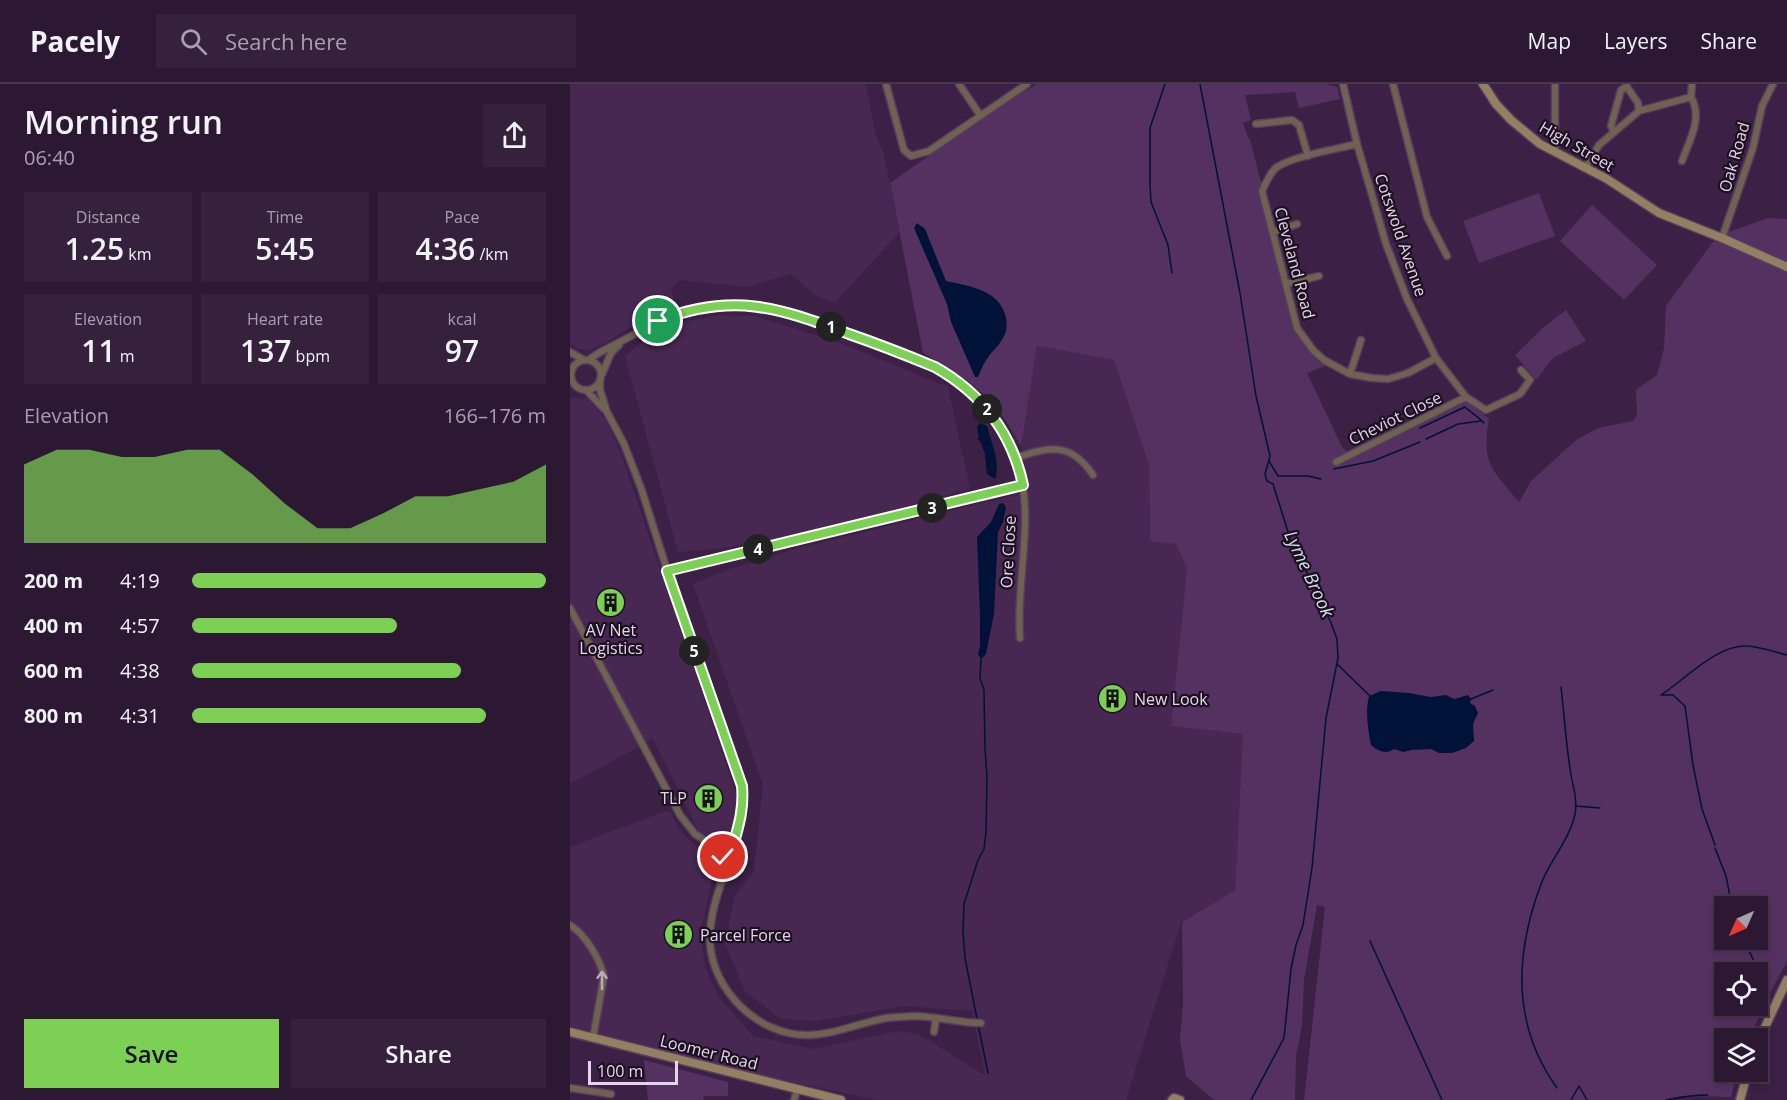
<!DOCTYPE html>
<html lang="en">
<head>
<meta charset="utf-8">
<style>
  :root { --surface:#2d1834; --page:#35213c; --text:#f1f3f6; --muted:#a7a0ac; --line:#48374f; --accent:#7cd154 }
  body { margin:0; font-family:"Open Sans",sans-serif; background:var(--page); color:var(--text); height:100vh; display:flex; flex-direction:column; font-size:22px; white-space:nowrap }
  * { box-sizing:border-box; margin:0 }
  p { font-size:20px; color:var(--muted) }
  .icon { flex:none; width:33px; height:33px; fill:none; stroke:currentColor; stroke-width:2; stroke-linecap:round; stroke-linejoin:round }
  .map { position:relative; flex:1; overflow:hidden }
  .drawer { display:flex; flex-direction:column; background:var(--surface); width:570px }
  .drawer>* { flex:none }
  .needle { width:39px; rotate:225deg }
  .controls { position:absolute; left:1144px; top:812px; display:grid; gap:12px }
  .controls a { display:grid; place-items:center; width:54px; height:54px; border-radius:0px; background:var(--surface); box-shadow:0 3px 9px #0003,0 0 0 2px var(--line); font-size:30px }
  .scale { position:absolute; left:18px; bottom:15px; width:90px; box-sizing:border-box; padding-left:6px; border:3px solid #e5d4ec; border-top:0; font-size:16px; line-height:21px; white-space:nowrap; color:#e5d4ec; -webkit-text-stroke:4px #1c1020; paint-order:stroke }
  .pin { position:absolute; display:grid; place-items:center; width:51px; height:51px; color:#fff; margin:-26px; border:3px solid #fff; border-radius:50%; box-shadow:0 2px 6px #0007 }
  .km { position:absolute; width:30px; height:30px; margin:-15px; border-radius:50%; background:#222; color:#fff; font-size:16px; line-height:30px; text-align:center }
  .round { display:grid; place-items:center; flex:none; width:63px; height:63px; border-radius:0px; background:var(--page) }
  .headline { display:flex; align-items:center; justify-content:space-between; height:102px; padding:0 24px }
  h1 { font-size:33px; font-weight:600; line-height:45px }
  .stats { display:grid; grid-template-columns:repeat(3,1fr); gap:9px; height:102px; padding:6px 24px }
  .stats div { display:grid; align-content:center; border-radius:0px; background:var(--page); text-align:center }
  .stats b { font-size:30px; font-weight:600 }
  .stats small { font-size:16px; font-weight:400 }
  .stats p { font-size:16px }
  .chart { height:168px; padding:12px 24px }
  .chart p { display:flex; justify-content:space-between }
  .chart svg { width:100%; height:108px; margin-top:6px; fill:var(--accent); opacity:.7 }
  .primary-button { display:flex; gap:12px; margin-top:auto; padding:12px 24px }
  .primary-button a { flex:1; height:69px; border-radius:0px; background:var(--accent); color:#111; font-size:24px; font-weight:600; line-height:69px; text-align:center }
  .primary-button a+a { background:var(--page); color:var(--text) }
  ul { padding:0 24px; list-style:none; font-size:20px }
  li { display:grid; grid-template-columns:96px 72px 1fr; align-items:center; height:45px }
  li i { height:15px; border-radius:8px; background:var(--accent) }
  header { display:flex; align-items:center; gap:36px; box-sizing:border-box; height:84px; padding:0 30px; background:var(--surface); border-bottom:2px solid var(--line) }
  header strong { font-size:28px }
  nav { display:flex; gap:33px; margin-inline-start:auto; font-size:21px }
  .search { width:420px; height:54px; background:var(--page); display:flex; align-items:center; gap:15px; box-sizing:border-box; padding:0 21px; border-radius:0px; color:var(--muted); font-size:22px }
  main { display:flex; flex:1; min-height:0 }
  .map>svg:first-child { display:block }
</style>
</head>
<body>
<header>
<strong>Pacely</strong>
<div class="search"><svg class="icon" aria-label="search" viewBox="0 0 24 24"><circle cx="10" cy="10" r="6"/><path d="M15 15l6 6"/></svg>Search here</div>
<nav><a>Map</a><a>Layers</a><a>Share</a></nav>
</header>
<main>
<section class="drawer">
<div class="headline"><div><h1>Morning run</h1><p>06:40</p></div><a class="round"><svg class="icon" aria-label="share" viewBox="0 0 24 24"><path d="M12 15V3M7 8l5-5 5 5M5 13v7h14v-7"/></svg></a></div>
<div class="stats">
<div><p>Distance</p><b>1.25<small> km</small></b></div>
<div><p>Time</p><b>5:45</b></div>
<div><p>Pace</p><b>4:36<small> /km</small></b></div>
</div>
<div class="stats">
<div><p>Elevation</p><b>11<small> m</small></b></div>
<div><p>Heart rate</p><b>137<small> bpm</small></b></div>
<div><p>kcal</p><b>97</b></div>
</div>
<div class="chart"><p><span>Elevation</span>166–176 m</p>
<svg viewBox="0 0 160 44" preserveAspectRatio="none"><path d="M0 44V12L10 6L20 6L30 9L40 9L50 6L60 6L70 16L80 28L90 38L100 38L110 32L120 25L130 25L140 22L150 19L160 12V44z"/></svg>
</div>
<ul>
<li><b>200 m</b>4:19<i style="width:100%"></i></li>
<li><b>400 m</b>4:57<i style="width:58%"></i></li>
<li><b>600 m</b>4:38<i style="width:76%"></i></li>
<li><b>800 m</b>4:31<i style="width:83%"></i></li>
</ul>
<div class="primary-button"><a>Save</a><a>Share</a></div>
</section>
<div class="map">
<svg width="1217" height="1016" viewBox="0 0 1217 1016">
  <rect width="100%" height="100%" fill="#3c2045"/>
  <!-- built -->
  <path fill="#482853" d="M0 0H296L306 52 314 70 329 149 265 218 247 212 220 190 178 203 109 196 101 205 106 224 85 228 37 258 20 266 9 265 0 260Z
    M149 231 184 232 265 257 378 303 400 405 226 452 145 465 108 468 55 272 73 257 114 238Z
    M467 262 544 276 579 381 580 456 606 460 617 485 601 642 673 650 665 806 611 838 556 1016H308L182 989 0 942V763L93 728H100L110 747 143 778 144 787 130 849 135 883 148 912 183 952 242 965 329 947 348 950 415 991 402 927 335 922 246 937 210 935 175 907 155 859 165 811 184 788 193 701 123 500 157 486 232 463 459 408 451 363Z
    M4 314 18 315 36 336 51 370 166 710 167 728 160 750 143 756 129 748 83 655 0 700V315Z"/>
  <!-- green -->
  <path fill="#553161" fill-rule="evenodd" d="M467 0H757L767 3 770 15 729 24 725 8 675 11 681 36 673 39 678 54 680 55 690 95 697 109 729 238 738 257 756 275 758 281 737 289 772 363 777 367 843 335 847 342 894 318 900 319 919 335C911 379 922 386 949 418L961 397 1006 356 1028 344 1063 337 1067 331 1066 306 1087 291 1094 264 1096 222 1142 159 1159 148 1198 134 1217 135V877L1192 924 1180 954H1155V987H1168L1161 1013 1112 1012 1095 1016H734L755 823 747 821 734 896 732 942 726 972 725 1016H644L616 992 610 956 613 920 612 838 665 806 673 650 601 642 617 485 606 460 580 457 579 381 544 276 467 262 451 363C425 312 401 297 353 269L320 99 428 23ZM1155 822H1188V855H1155ZM1155 888H1188V921H1155Z
    M969 109 985 152 909 179 893 137Z
    M1022 121 1087 181 1054 216 990 157Z
    M996 226 1016 257 983 274 966 296 945 271 975 242Z
    M74 976 158 998V1012H134L133 1016H78Z"/>
  <!-- water -->
  <path fill="#001238" d="M347 139 355 145 376 197C398 202 427 205 435 230 438 240 437 249 431 257 428 263 422 267 419 272 414 278 411 286 408 293H405L381 238 377 220 344 144Z
    M410 339 417 342C421 359 431 378 425 395L417 390 415 370 410 357 407 355 409 353 407 343Z
    M433 419 436 423 433 438 428 448 424 530 416 570 411 575 408 570 410 562V532L407 453 421 438 429 420Z
    M811 607 839 609 861 613 876 611 884 615 898 611 901 615 900 619 905 622 908 629 903 640 904 657 896 664 882 669H869L861 665 842 666 833 668 824 665C816 671 808 667 801 661 798 645 795 628 799 612Z"/>
  <g fill="none" stroke-linecap="round" stroke-linejoin="round">
    <!-- stream -->
    <path stroke="#001238" stroke-width="1.5" d="M595 0 580 44V100L581 118 598 161 602 189
      M630 0 670 209 686 312 700 372 695 390 697 397 703 400 724 467 740 494 761 539 767 555 768 574 756 634 742 784 733 841 726 861 721 885 714 954 681 1016
      M850 344 895 323C901 329 908 332 914 339
      M856 355 888 340 911 337
      M699 377 708 392H738L751 395
      M764 385 803 377 850 358
      M767 580 800 612
      M901 615 923 606
      M1005 722 1030 724
      M1145 761 1132 725 1123 681 1115 622 1103 611H1091C1115 595 1148 561 1175 562 1189 562 1204 568 1217 571
      M1145 764 1156 792 1162 822
      M800 857 872 1016
      M1174 857 1194 897
      M407 935 395 874 393 847 394 820 408 776 414 765 416 748 417 693 415 665 414 606 410 594 411 574
      M408 940 418 989
      M987 1004C941 940 945 866 973 795 983 773 1000 754 1005 730 1008 715 1002 699 1000 685 996 658 994 630 991 603
      M1001 1016 1009 1002 1017 1016
      M1096 1016C1110 1013 1124 1011 1138 1011"/>
    <defs>
      <path id="street" d="M316 0 334 66 341 72 359 67 457 0
        M389 0 410 31
        M773 0 787 60 804 118 816 160 837 215 866 274 896 313 916 326 950 310 960 296 951 286
        M823 0 857 133 877 172
        M985 0V68
        M1057 3 1068 19 1069 27
        M686 40 722 36 729 41 738 72
        M1044 48 1041 42 1051 6 1057 3 1056 0
        M787 60C767 65 724 72 707 83 700 88 696 99 692 107L727 244 743 266 754 276 780 290 802 294 818 295 838 289 866 274
        M1112 77C1120 55 1133 34 1121 13
        M1015 84 1029 61 1069 27 1121 13 1122 0
        M703 148 727 140
        M1152 154 1183 64 1192 22 1203 0
        M716 200 749 192
        M0 268 14 276
        M19 276C28 268 39 264 50 258 87 238 116 222 160 221 209 219 254 240 299 257 334 271 372 282 401 307 420 324 434 347 444 370 468 426 445 495 450 554
        M1 291a15 15 0 1 1 30 0a15 15 0 1 1-30 0Z
        M32 290 41 269 49 261
        M780 290 791 256
        M30 297V306L37 328 54 360 71 404 119 555 172 702C174 724 169 741 163 762
        M16 306 34 325
        M446 374C480 362 501 358 523 391
        M766 378 896 313
        M97 487 453 401
        M0 524 110 731 125 750 153 768
        M153 770a8 8 0 1 1 16 0a8 8 0 1 1-16 0Z
        M159 779C149 803 139 831 140 858 142 906 188 951 236 951 264 951 289 939 316 934 325 933 334 933 343 932 366 932 388 939 411 939
        M0 841C16 851 29 874 34 892L23 954
        M364 948 366 934
        M0 1004 41 1010
        M224 1016 227 1006"/>
      <path id="secondary" d="M913 0 926 20 941 36 970 60 1037 95 1089 129 1152 154 1217 183
        M0 948 271 1016
        M1188 958 1217 896
        M602 1016 604 1014 610 1016
        M1170 1016 1178 987"/>
    </defs>
    <!-- street casing -->
    <use href="#street" stroke="#573d60" stroke-width="9"/>
    <!-- secondary casing -->
    <use href="#secondary" stroke="#573d60" stroke-width="11"/>
    <!-- street -->
    <use href="#street" stroke="#6f6250" stroke-width="6"/>
    <!-- secondary -->
    <use href="#secondary" stroke="#947f61" stroke-width="8"/>
  </g>
  <!-- one-way arrows -->
  <defs><path id="oneway-shaft" d="M-6 0H5M1.5-3L5.5 0L1.5 3" fill="none" stroke-width="1.6" stroke-linecap="round" stroke-linejoin="round" transform="scale(1.5)"/></defs>
  <use stroke="#bcacb5" href="#oneway-shaft" transform="translate(32 896) rotate(-90)"/>
  <g fill="none" stroke-linecap="round" stroke-linejoin="round">
    <defs>
      <path id="route" d="M88 237C162 208 208 223 279 250 308 260 336 271 365 283 411 309 442 349 453 401L97 487 172 702C174 724 169 741 163 762L156 764 153 773"/>
    </defs>
    <!-- route casing -->
    <use href="#route" stroke="#fff" stroke-width="12"/>
    <!-- route -->
    <use href="#route" stroke="#7cd154" stroke-width="8"/>
  </g>
  <!-- icons -->
  <defs>
    <symbol id="building-disc" viewBox="-11 -11 22 22"><circle r="9.5" fill="#7cd154" stroke="#1c1020"/><path d="M-4-6H4V6H1V3H-1V6H-4ZM-2.5-4.3h1.7v1.8h-1.7ZM.8-4.3h1.7v1.8H.8ZM-2.5-1h1.7V.8h-1.7ZM.8-1h1.7V.8H.8Z" fill="#111"/></symbol>
  </defs>
  <g fill-rule="evenodd">
    <use href="#building-disc" x="24" y="502" width="33" height="33"/>
    <use href="#building-disc" x="526" y="598" width="33" height="33"/>
    <use href="#building-disc" x="122" y="698" width="33" height="33"/>
    <use href="#building-disc" x="92" y="834" width="33" height="33"/>
  </g>
  <g text-anchor="middle" stroke-width="4.5" stroke-linejoin="round" paint-order="stroke">
    <!-- street labels -->
    <g font-size="16" fill="#e5d4ec" stroke="#1c1020">
      <text transform="translate(1007 62) rotate(30)" y="6">High Street</text>
      <text transform="translate(1164 73) rotate(-74)" y="6">Oak Road</text>
      <text transform="translate(831 151) rotate(71)" y="6">Cotswold Avenue</text>
      <text transform="translate(725 179) rotate(75)" y="6">Cleveland Road</text>
      <text transform="translate(825 334) rotate(-26)" y="6">Cheviot Close</text>
      <text transform="translate(438 468) rotate(-87)" y="6">Ore Close</text>
      <text transform="translate(139 968) rotate(14)" y="6">Loomer Road</text>
    </g>
    <!-- poi labels -->
    <g font-size="16" fill="#e5d4ec" stroke="#1c1020" text-anchor="start">
      <text x="41" y="552" text-anchor="middle">AV Net<tspan x="41" dy="18">Logistics</tspan></text>
      <text x="564" y="621">New Look</text>
      <text x="117" y="720" text-anchor="end">TLP</text>
      <text x="130" y="857">Parcel Force</text>
    </g>
    <!-- water labels -->
    <g font-size="18" font-style="italic" fill="#d3dfef" stroke="#1c1020">
      <text transform="translate(739 490) rotate(65)" y="6">Lyme Brook</text>
    </g>
  </g>
</svg>
<div class="controls">
<a><svg class="needle" viewBox="-14 -14 28 28"><path d="M0-13l5 13h-10z" fill="#e53935"/><path d="M0 13l5-13h-10z" fill="#a7a0ac"/></svg></a>
<a><svg class="icon" aria-label="locate" viewBox="0 0 24 24"><circle cx="12" cy="12" r="6"/><path d="M12 2v4M12 18v4M2 12h4M18 12h4"/></svg></a>
<a><svg class="icon" aria-label="layers" viewBox="0 0 24 24"><path d="M12 4l9 5-9 5-9-5zM3 14l9 5 9-5"/></svg></a>
</div>
<div class="scale">100 m</div>
<div class="pin" style="left:88px;top:237px;background:#1e9e55"><svg class="icon" aria-label="arrive" viewBox="0 0 24 24"><path d="M6 21V4h12l-3 4 3 4H6"/></svg></div>
<div class="pin" style="left:153px;top:773px;background:#d93025"><svg class="icon" aria-label="check" viewBox="0 0 24 24"><path d="M5 12l5 5 9-10"/></svg></div>
<b class="km" style="left:261px;top:243px">1</b>
<b class="km" style="left:417px;top:325px">2</b>
<b class="km" style="left:362px;top:424px">3</b>
<b class="km" style="left:188px;top:465px">4</b>
<b class="km" style="left:124px;top:567px">5</b>
</div>
</main>
</body>
</html>
